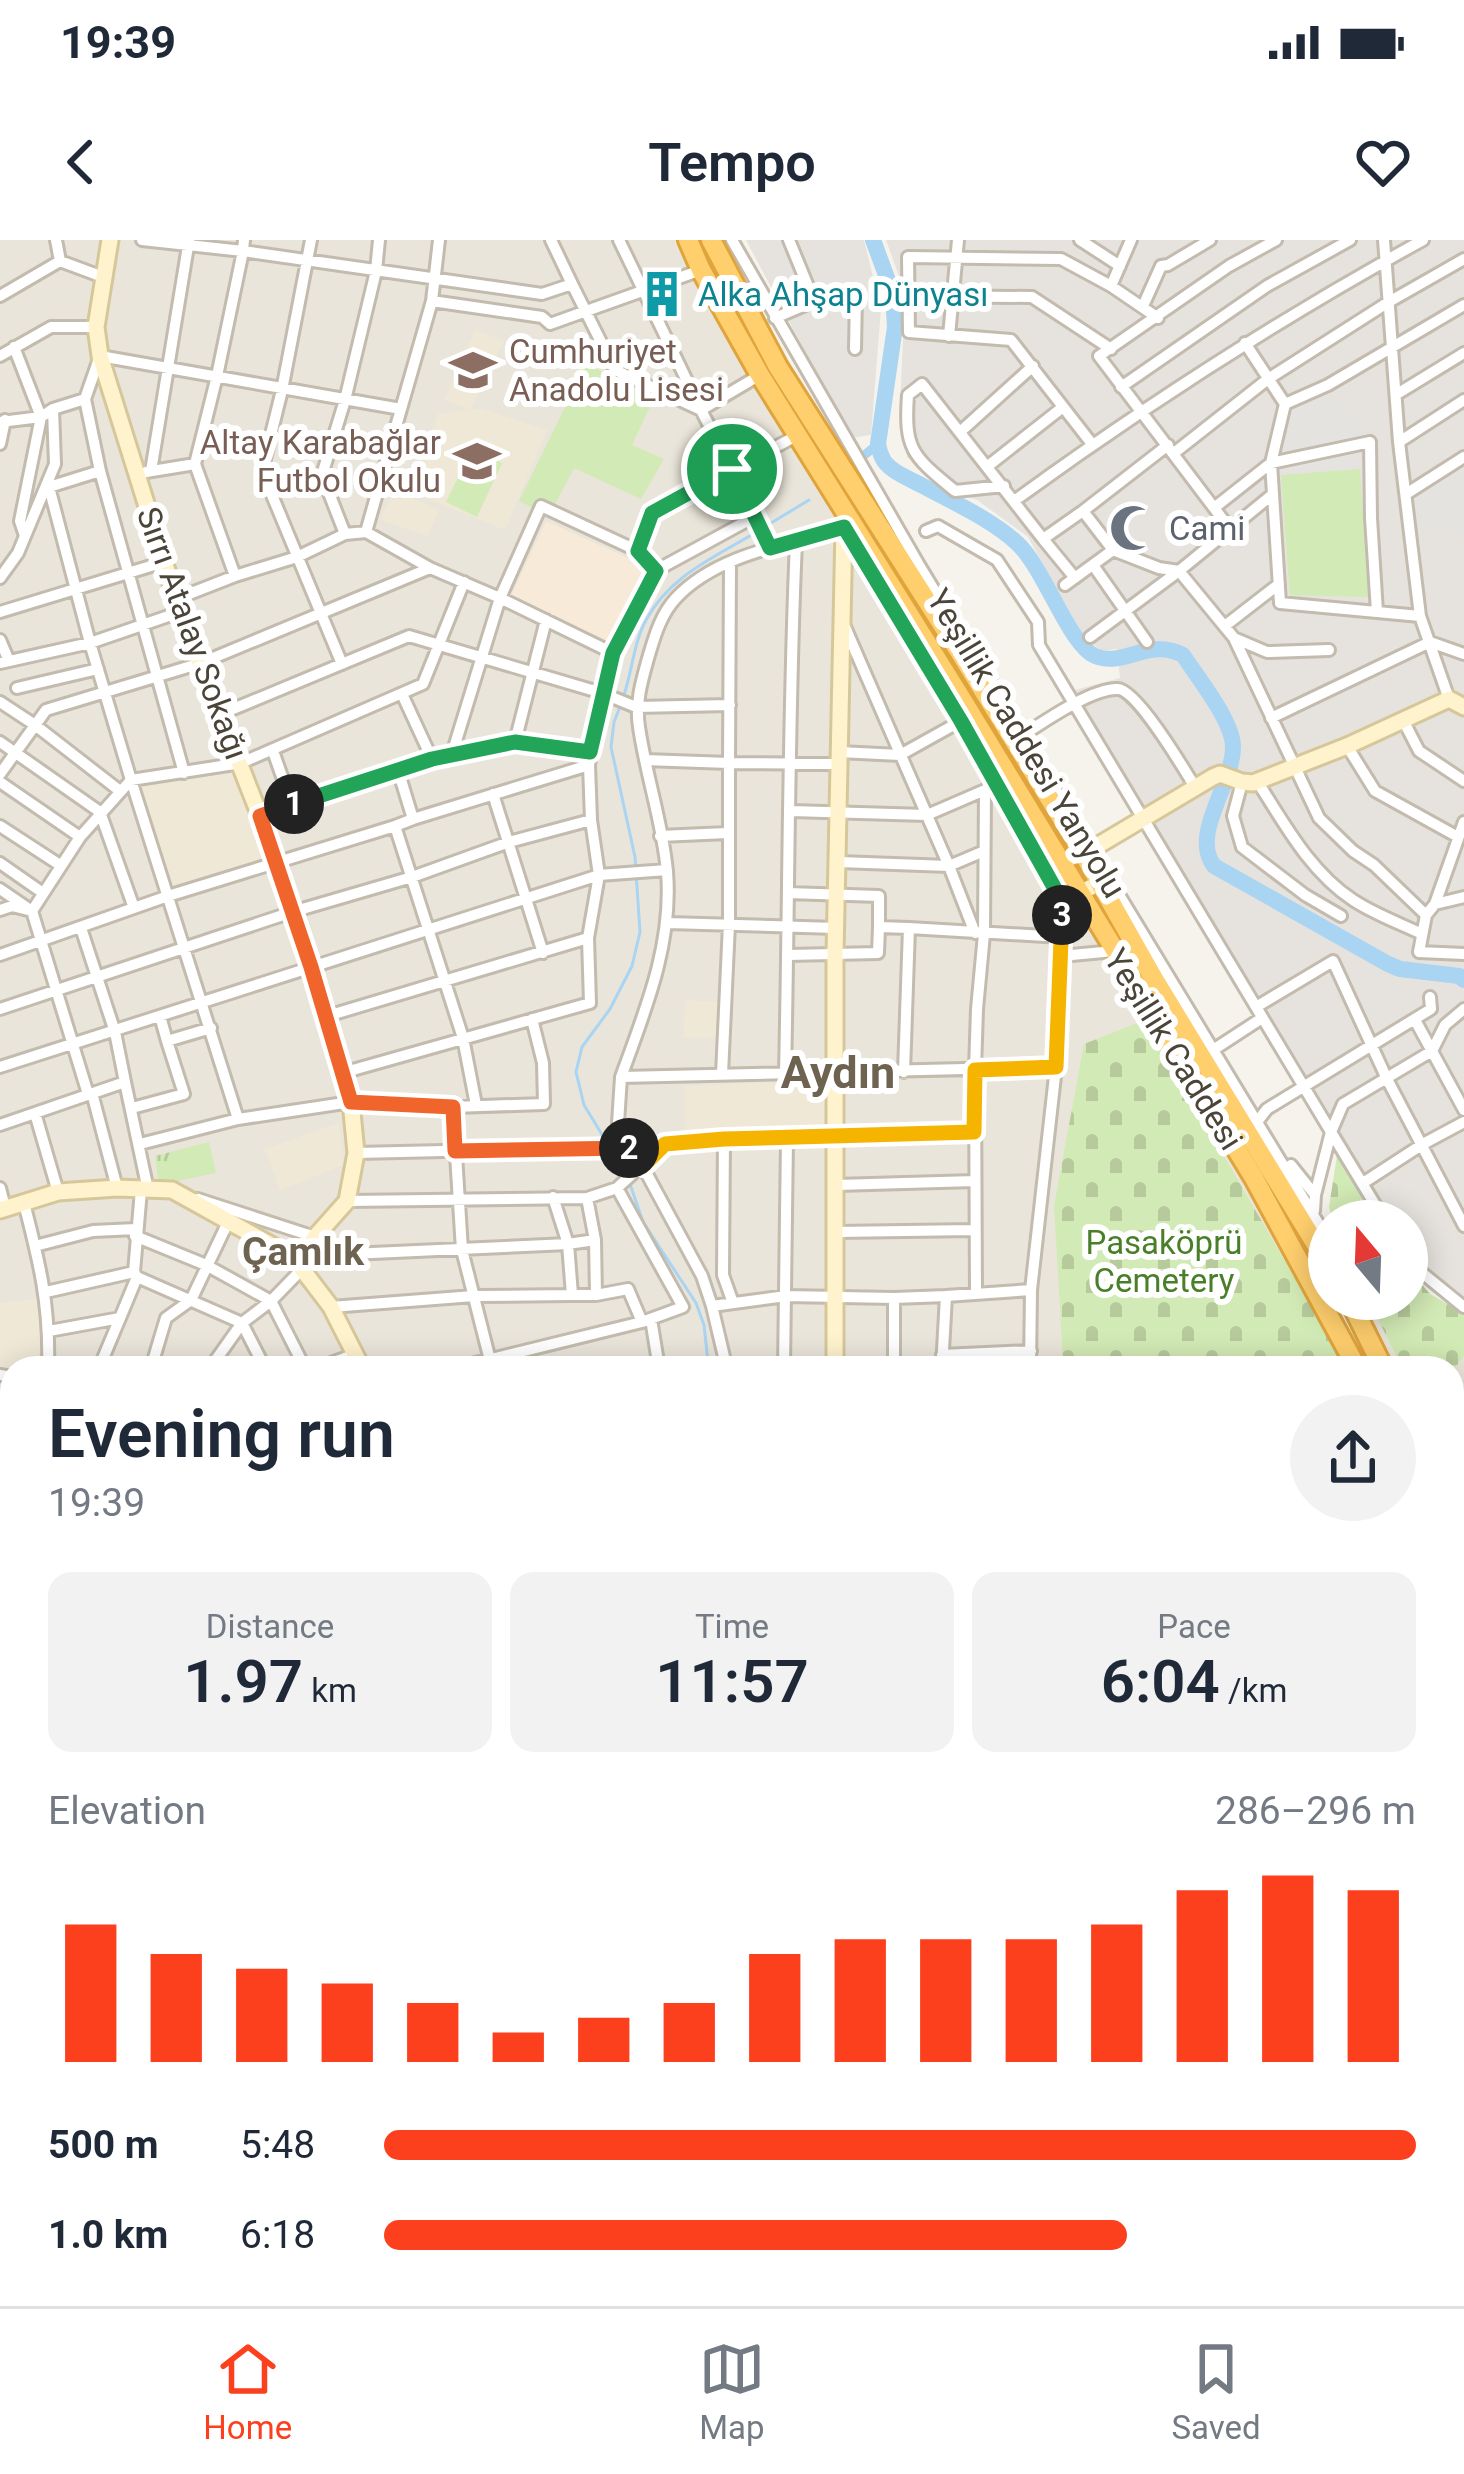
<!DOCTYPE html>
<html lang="en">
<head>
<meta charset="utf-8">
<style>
  :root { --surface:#fff; --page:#f2f2f3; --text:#1f2937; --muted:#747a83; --line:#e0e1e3; --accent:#fc3f1d }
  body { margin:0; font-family:Roboto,sans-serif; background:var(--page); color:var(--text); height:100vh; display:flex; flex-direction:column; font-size:45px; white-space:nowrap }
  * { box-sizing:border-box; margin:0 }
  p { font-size:39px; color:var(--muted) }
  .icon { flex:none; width:66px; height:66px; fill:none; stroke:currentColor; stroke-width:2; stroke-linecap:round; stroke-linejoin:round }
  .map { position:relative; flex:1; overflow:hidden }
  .panel { position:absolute; left:0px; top:1116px; width:1464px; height:951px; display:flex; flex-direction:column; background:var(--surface); border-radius:36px 36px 0 0; box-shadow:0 6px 30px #0003 }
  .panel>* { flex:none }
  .needle { width:78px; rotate:341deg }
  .tools { position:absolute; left:1308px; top:960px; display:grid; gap:24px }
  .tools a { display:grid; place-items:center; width:120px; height:120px; border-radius:50%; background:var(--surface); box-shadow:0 6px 30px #0003; font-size:60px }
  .pin { position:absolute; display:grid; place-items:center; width:102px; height:102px; color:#fff; margin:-51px; border:6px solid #fff; border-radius:50%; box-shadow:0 3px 12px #0007 }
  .km { position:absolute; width:60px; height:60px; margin:-30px; border-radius:50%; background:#222; color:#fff; font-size:33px; line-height:60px; text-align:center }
  .round { display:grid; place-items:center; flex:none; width:126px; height:126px; border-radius:63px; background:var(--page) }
  .overview { display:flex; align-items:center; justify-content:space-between; height:204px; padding:0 48px }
  h1 { font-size:66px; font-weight:600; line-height:90px }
  .stats { display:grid; grid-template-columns:repeat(3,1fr); gap:18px; height:204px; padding:12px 48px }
  .stats div { display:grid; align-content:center; border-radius:24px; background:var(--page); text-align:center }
  .stats b { font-size:60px; font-weight:600 }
  .stats small { font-size:33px; font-weight:400 }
  .stats p { font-size:33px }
  .chart { height:336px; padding:24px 48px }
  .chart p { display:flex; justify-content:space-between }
  .chart svg { width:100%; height:216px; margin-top:12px; stroke:var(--accent); stroke-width:6 }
  ul { padding:0 48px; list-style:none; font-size:39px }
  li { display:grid; grid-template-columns:192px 144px 1fr; align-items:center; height:90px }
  li i { height:30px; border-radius:15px; background:var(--accent) }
  .status { display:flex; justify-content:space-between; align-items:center; height:84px; padding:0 60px; background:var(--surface); direction:ltr }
  .status svg { height:33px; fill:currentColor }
  header { display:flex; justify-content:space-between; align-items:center; height:156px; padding:0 48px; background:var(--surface); font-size:54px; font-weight:600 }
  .menu { display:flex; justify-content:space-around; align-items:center; height:168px; border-top:3px solid var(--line); background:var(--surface); font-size:33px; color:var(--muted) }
  .menu a { display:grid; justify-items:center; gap:6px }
  .menu .current { color:var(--accent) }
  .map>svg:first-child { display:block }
</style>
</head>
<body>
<div class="status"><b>19:39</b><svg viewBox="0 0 49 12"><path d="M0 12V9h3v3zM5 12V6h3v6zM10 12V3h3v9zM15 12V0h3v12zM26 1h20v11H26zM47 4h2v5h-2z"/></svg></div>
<header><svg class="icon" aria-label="back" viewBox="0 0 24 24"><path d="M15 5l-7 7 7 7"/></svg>Tempo<svg class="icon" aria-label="heart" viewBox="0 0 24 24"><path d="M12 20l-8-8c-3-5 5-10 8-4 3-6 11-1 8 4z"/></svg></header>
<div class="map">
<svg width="1464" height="2066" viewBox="0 0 1464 2066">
  <defs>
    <pattern id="grass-tufts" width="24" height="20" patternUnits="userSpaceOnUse" patternTransform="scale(3)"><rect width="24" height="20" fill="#d2eab5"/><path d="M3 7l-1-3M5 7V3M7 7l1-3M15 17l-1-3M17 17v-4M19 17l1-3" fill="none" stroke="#b6ca9c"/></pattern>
    <pattern id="cemetery-stones" width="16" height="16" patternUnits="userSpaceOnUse" patternTransform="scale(3)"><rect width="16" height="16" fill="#d2eab5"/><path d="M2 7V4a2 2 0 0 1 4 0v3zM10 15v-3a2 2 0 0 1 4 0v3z" fill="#b6ca9c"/></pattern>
  </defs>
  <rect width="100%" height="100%" fill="#f6f3ec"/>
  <!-- residential -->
  <path fill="#eae5da" d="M0 0H702L745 91 1147 743 1329 1053V1059H1332L1373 1128 1063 1120 1060 1128H12V2055H1452V1569L1464 1554V2066H0Z
    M1352 1059H1368L1402 1128H1388Z
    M1464 1116V1299L1452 1270V1132Z
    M1452 1311 1464 1355V1528L1452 1539Z"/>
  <!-- commercial -->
  <path fill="#f7ead8" d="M546 281 648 327 610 406 510 358Z"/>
  <!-- industrial -->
  <path fill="#e6e2dd" d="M746 0H864L881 69 871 195 851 198Z
    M886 0H1464V1066L1430 1048 1407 1019V981H1381L1075 450 1120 438 1117 409 1101 411 1082 394 1028 297 977 260 943 248 907 217 900 167 905 53Z"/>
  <!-- education -->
  <path fill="#efe8d6" d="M475 90 504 101 471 169H481L547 190 505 290 408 251 438 174 469 169 444 160Z
    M394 249 439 270 428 296 381 280Z
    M239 526 264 621 169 652 134 542Z
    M686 760 720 762 718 798H683Z
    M828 840 832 893 686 899 685 846Z
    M339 883 344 925 280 950 265 909Z
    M41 1059 45 1120 36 1128H12V1134L0 1133V1063Z"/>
  <!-- grass -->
  <path fill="url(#grass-tufts)" d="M209 902 216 933 159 945 155 916Z"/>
  <!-- cemetery -->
  <path fill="url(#cemetery-stones)" d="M1145 780 1347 1128H1060L1063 1120 1054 966 1084 804Z
    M1337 915 1375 981H1333L1329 967Z
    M1407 1027 1430 1054 1464 1073V1116L1452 1132V1128H1402L1368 1059H1407Z"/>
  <!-- park -->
  <path fill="#d2eab5" d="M586 124 655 156 632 205 664 219 641 259 574 228 549 276 519 261Z
    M472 209 502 223 477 277 446 262Z
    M1360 229 1368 357 1290 355 1281 235Z
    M111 2055H325L326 2066H114Z"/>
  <!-- parking -->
  <path fill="#e5e3e0" d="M1325 149 1371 195 1364 226 1278 233 1286 164Z
    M1464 221V296L1436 300 1416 287 1409 256Z"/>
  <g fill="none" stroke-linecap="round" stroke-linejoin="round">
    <!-- stream -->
    <path stroke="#a9d4f2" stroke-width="3" d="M766 286 809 260
      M624 455C632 431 634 402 646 380 671 334 716 317 758 291
      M609 906 584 865 576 832 582 807 610 769 632 726 640 692 635 617 611 507 614 482 621 464
      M614 914 628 938 643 982 696 1063 704 1085 708 1122 706 1128
      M671 2066 674 2055"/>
    <!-- canal -->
    <path stroke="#a9d4f2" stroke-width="9" d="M862 217 878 204"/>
    <!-- river -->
    <path stroke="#a9d4f2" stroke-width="16" d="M873 0 893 54 895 87 878 204C879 210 881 216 884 221 893 233 910 239 923 246 954 263 991 279 1017 303 1045 329 1069 405 1095 416 1124 428 1149 397 1183 415 1198 438 1233 481 1233 507 1233 545 1190 594 1214 626L1388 724 1400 729 1459 736 1464 740"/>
    <defs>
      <path id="street" d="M56 0 60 21 103 37
        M142 0 243 11 244 0
        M311 0 282 150 262 231 342 424
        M551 0 572 44
        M619 0 701 170 756 276 770 308
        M732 0 919 325 1329 1001
        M789 0 814 61
        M1080 0 1120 26
        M1384 0 1399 202 1420 376 1449 459
        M1111 46 1131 0
        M0 56 60 21
        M908 56 1032 57 1111 109
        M432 61 542 77 550 84 701 30
        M1143 66 1161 26 1168 25 1210 0
        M775 78 838 51 856 56 855 109
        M949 96 958 0
        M14 107 41 177 20 281 25 296
        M0 116 51 87H96
        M1121 147 1267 46 1350 0
        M1397 154 1464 113
        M85 159 100 116 401 169 432 61 439 0
        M1285 164 1328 145 1464 65
        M0 182 41 177 53 169 85 159 100 231 49 247 90 403 131 540 238 879
        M960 192 1033 126
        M1399 202 1464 160
        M0 204 5 180
        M1092 204 1011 100 909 92 908 17 1061 19 1111 46 1158 78
        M1174 213 1268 139 1387 63 1464 19
        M988 226 1063 167
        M100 231 184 533
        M151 231 189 0
        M146 232 195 224
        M1004 246 955 251C913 216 904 211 908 155L922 144 1043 299 1083 271 1113 310 1159 328 1179 331 1234 398 1319 578 1353 611 1374 625 1426 675
        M1406 254 1464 217
        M1014 261C1145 166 1281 78 1423 0
        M1214 268 1271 223 1370 202 1371 278 1377 372 1280 363 1271 223 1285 164 1245 103
        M1083 271 1168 205
        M1230 289 1099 116 1229 26 1276 0
        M926 291 938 286 997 320 1038 382 1039 405 1331 892 1315 955 1314 971
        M366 292 401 169
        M345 294 322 235 345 160 376 31 379 0
        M1043 299 1075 338
        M730 323 729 523 838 524
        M1093 325 1147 402
        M655 331 638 311 652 273 798 195
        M235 336 195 224 217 136 243 11 542 54 572 44 615 130 701 170 760 135
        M0 338 18 313 55 224 53 169
        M1065 345 1113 310
        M176 359 235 336 297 317 345 294 366 292 430 328
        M0 372 164 322
        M1377 372 1420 376
        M1226 385 1279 344
        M845 387 949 626 975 693
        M1090 397 1179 331 1273 254
        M1234 398 1267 412 1329 410
        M0 400 9 421
        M613 413 655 331 756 276
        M0 423 90 403 180 372
        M17 448 98 429
        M402 454 432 519
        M0 462 35 485 120 551
        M221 474 409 396 602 453 636 467 730 465
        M1271 478 1430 402 1464 414
        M1403 480 1419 511 1464 541
        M1023 495C1045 481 1092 448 1118 449 1137 450 1184 529 1195 547
        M0 502 100 572 134 668
        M515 502 546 380
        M1347 506 1375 551 1458 597
        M273 511 292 565
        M839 512 900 515 961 481
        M452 514 500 358 541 266 638 311
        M645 520 729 523V684L722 834
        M398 530 432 519 515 502 590 512
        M0 534 46 470 201 423 430 328 500 358 613 413 602 453 589 525 591 580 599 635 588 698 590 763 342 833
        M1257 541C1284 583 1310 632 1353 660 1374 674 1399 683 1422 694
        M0 542 80 597
        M1242 542 1233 576 1242 607 1305 655 1341 676
        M493 554 543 713
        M791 571 927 575 985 550
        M260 576 398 530 413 579 395 586 463 798 476 865
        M413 579 589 525
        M1464 582 1435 664 1426 675 1419 712 1464 714
        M0 586 60 625
        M660 596 727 593
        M839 622 949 626 984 611
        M0 623 43 653
        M0 649 32 671 88 854
        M788 653 879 656V687L909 688 904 832
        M1435 664 1464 657
        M0 670 12 666 32 671 80 597 131 540 241 523 423 444 464 342
        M668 683 836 688
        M909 688 1062 697 1056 827
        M1062 697 1063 663
        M0 715 168 656 395 586
        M788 715 878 713 879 687
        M1061 716 1114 711
        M1256 767 1333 721 1387 839 1464 986
        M0 769 292 672 412 637 509 602 591 580
        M160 776 167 801 211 788
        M324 777 588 698
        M1415 780 1464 870
        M1213 810 1262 778
        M0 827 599 635 667 630
        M785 834C789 656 788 479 796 302
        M621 837C645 771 673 704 667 632 663 584 646 536 639 487 635 462 642 440 649 415 655 395 661 374 676 358 717 314 789 304 844 287
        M125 842 148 950
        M92 853 117 948
        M453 867 462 1010 492 1128
        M132 868 184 854 167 801
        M35 873 58 952
        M1257 882 1267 869 1431 769 1430 757
        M0 885 125 842 115 792 81 688
        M724 899 723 1035 733 1063
        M140 904 238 879 351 862 453 867 544 864 543 823 532 779
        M356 913 628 907 724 899H787
        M1291 925 1315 955
        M1363 943 1423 904 1464 882
        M836 945 975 941
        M0 948 5 968
        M141 950 134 1032 137 1037 242 1083 265 1128
        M553 957 568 1004 595 1000
        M587 958 595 1000 596 1055
        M198 959 315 997
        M347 961 587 958 617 948
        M24 963C39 1021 50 1065 48 1126L44 1128
        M1385 981 1331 892 1343 864 1432 811 1445 785 1464 769
        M836 992 974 990
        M135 996 206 1025 271 1061 305 1128
        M35 1006 93 991 136 989
        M309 1006 328 1015 568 1004 572 1055H596L628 1049 642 1082
        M1407 1018 1410 1023 1464 1067
        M46 1052 134 1032
        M976 1054 975 830 977 769 984 694 985 550 996 542
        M712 1066 786 1056 894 1058
        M331 1067 474 1056 572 1055
        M651 1079 659 1128
        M49 1091 120 1078 137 1037
        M942 1115 1031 1111
        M99 1128 120 1078
        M151 1128 166 1078 191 1060 229 980
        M219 1128 215 1121 242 1083 271 1061 302 1029
        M317 1128 356 1114
        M455 1128 642 1082 683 1067 617 948 665 904
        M724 1128 725 1121 712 1066 702 1036 642 925 628 907 618 883 621 837 1056 827 1031 1050 946 1056 942 1128
        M784 1128 787 899 974 892
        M894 1128V1058L946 1056
        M1030 1128 1031 1050
        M0 1135 12 1137
        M1452 1165H1464
        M0 1331 4 1234 12 1168
        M1452 1390 1464 1427
        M0 1510 12 1511
        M0 1622 12 1641
        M0 1622 12 1608
        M0 1706 12 1724
        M0 1743 12 1735
        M0 1787 12 1806
        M0 1924 12 1923
        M0 1974H12
        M0 2017 12 2016
        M329 2055 330 2066
        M378 2055 380 2066
        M418 2055 422 2066
        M465 2055 468 2066
        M516 2055 519 2066
        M566 2055 570 2066
        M1291 2055 1295 2066
        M71 2066 108 2059
        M228 2066 287 2055
        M588 2066 628 2060
        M693 2066 698 2055
        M756 2066 763 2055
        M829 2066 831 2055
        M870 2066 915 2055"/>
      <path id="secondary" d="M110 0 96 87 100 116 180 372 260 576 311 727 351 862 356 913 347 961 315 997 300 1021 302 1029 331 1067 362 1128
        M846 290 961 481 1063 663 1109 637
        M1072 617 1092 609 1213 537 1220 534 1242 542 1253 543 1347 506 1449 459 1464 467
        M0 970 58 952 117 948 172 950 300 1021
        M835 1128V714L844 287 852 281
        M1452 1261 1464 1293
        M966 2055 970 2066
        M627 2066 628 2055"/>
      <path id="highway" d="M688 0 701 30 760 135 960 456 1254 938 1357 1128
        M711 0 778 127 960 413 1083 613 1154 739 1329 1026
        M1349 1059 1383 1128
        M1452 1291 1464 1323
        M1452 1347 1464 1382"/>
    </defs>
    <!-- street casing -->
    <use href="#street" stroke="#c2bbae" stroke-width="16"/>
    <!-- secondary casing -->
    <use href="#secondary" stroke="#d6c79b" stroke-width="21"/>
    <!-- highway casing -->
    <use href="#highway" stroke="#e0a43c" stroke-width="24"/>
    <!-- street -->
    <use href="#street" stroke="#fff" stroke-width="10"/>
    <!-- secondary -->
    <use href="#secondary" stroke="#fff3cd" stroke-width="15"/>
    <!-- highway -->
    <use href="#highway" stroke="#ffcf6e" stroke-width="18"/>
  </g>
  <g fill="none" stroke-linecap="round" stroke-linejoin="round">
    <defs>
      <path id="split-1" d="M294 564 432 519 515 502 590 512 613 413 656 331 638 311 652 273 732 229"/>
      <path id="split-2" d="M294 564 260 576 311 727 351 862 453 867 455 911 629 908"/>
      <path id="split-3" d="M629 908 643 926 665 904 724 899 974 892 975 830 1056 827 1062 675"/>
      <path id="split-4" d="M732 229 770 308 844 287 961 481 1063 663 1062 675"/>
    </defs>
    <!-- split-1 casing -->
    <use href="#split-1" stroke="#fff" stroke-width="24"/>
    <!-- split-2 casing -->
    <use href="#split-2" stroke="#fff" stroke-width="24"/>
    <!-- split-3 casing -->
    <use href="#split-3" stroke="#fff" stroke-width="24"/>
    <!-- split-4 casing -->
    <use href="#split-4" stroke="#fff" stroke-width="24"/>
    <!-- split-1 -->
    <use href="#split-1" stroke="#22a559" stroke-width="15"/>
    <!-- split-2 -->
    <use href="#split-2" stroke="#f0652b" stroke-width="15"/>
    <!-- split-3 -->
    <use href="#split-3" stroke="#f5b400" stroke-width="15"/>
    <!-- split-4 -->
    <use href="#split-4" stroke="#22a559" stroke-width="15"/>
  </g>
  <!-- icons -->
  <defs>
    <symbol id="building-bare" viewBox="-9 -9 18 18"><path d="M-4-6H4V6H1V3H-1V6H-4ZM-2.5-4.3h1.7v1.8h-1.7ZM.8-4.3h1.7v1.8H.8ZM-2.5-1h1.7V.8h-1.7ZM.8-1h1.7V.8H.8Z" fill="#0f9aa8" stroke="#fff" stroke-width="2.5" paint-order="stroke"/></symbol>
    <symbol id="school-bare" viewBox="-9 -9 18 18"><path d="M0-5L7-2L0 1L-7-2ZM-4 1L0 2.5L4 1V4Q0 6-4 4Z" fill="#8d6e63" stroke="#fff" stroke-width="2.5" paint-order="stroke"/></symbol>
    <symbol id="mosque-bare" viewBox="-9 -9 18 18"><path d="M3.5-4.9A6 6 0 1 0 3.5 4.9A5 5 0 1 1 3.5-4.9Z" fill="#6b7280" stroke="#fff" stroke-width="2.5" paint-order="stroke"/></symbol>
  </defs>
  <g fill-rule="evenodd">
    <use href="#building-bare" x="629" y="21" width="66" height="66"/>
    <use href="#school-bare" x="440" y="97" width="66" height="66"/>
    <use href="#school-bare" x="444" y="188" width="66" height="66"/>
    <use href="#mosque-bare" x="1100" y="255" width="66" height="66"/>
  </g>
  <g text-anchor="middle" stroke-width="12" stroke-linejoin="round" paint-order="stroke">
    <!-- culture labels -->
    <g font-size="33" fill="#0d838f" stroke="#fff" text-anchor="start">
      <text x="698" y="66">Alka Ahşap Dünyası</text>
    </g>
    <!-- education labels -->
    <g font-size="33" fill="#785e54" stroke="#fff" text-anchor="start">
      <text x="509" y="123">Cumhuriyet<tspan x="509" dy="38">Anadolu Lisesi</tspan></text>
      <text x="441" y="214" text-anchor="end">Altay Karabağlar<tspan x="441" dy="38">Futbol Okulu</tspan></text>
    </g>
    <!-- worship labels -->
    <g font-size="33" fill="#5b616d" stroke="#fff" text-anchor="start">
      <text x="1169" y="300">Cami</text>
    </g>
    <!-- street labels -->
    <g font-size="33" fill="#4b4439" stroke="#fff">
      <text transform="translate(193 393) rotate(70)" y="12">Sırrı Atalay Sokağı</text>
      <text transform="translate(1027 503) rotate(59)" y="12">Yeşillik Caddesi Yanyolu</text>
      <text transform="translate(1174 809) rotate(58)" y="12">Yeşillik Caddesi</text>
    </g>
    <!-- park labels -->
    <g font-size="33" fill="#4a7f2a" stroke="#fff">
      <text x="1164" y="1014">Pasaköprü<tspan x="1164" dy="38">Cemetery</tspan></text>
    </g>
    <!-- quarter labels -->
    <g font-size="39" font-weight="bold" fill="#6e6250" stroke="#fff">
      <text x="303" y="1025">Çamlık</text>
    </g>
    <!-- district labels -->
    <g font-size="45" font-weight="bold" fill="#6e6250" stroke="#fff">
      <text x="838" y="848">Aydın</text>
    </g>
  </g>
</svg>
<div class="tools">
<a><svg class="needle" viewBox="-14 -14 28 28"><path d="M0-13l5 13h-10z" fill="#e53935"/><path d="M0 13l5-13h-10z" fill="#747a83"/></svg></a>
</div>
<div class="pin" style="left:732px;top:229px;background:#1e9e55"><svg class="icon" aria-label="arrive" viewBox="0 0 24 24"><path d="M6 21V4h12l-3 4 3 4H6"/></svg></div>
<b class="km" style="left:294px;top:564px">1</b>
<b class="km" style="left:629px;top:908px">2</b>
<b class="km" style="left:1062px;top:675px">3</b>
<section class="panel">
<div class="overview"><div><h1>Evening run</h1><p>19:39</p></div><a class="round"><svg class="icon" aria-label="share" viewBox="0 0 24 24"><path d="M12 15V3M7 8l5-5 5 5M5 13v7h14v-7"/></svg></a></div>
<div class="stats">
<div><p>Distance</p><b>1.97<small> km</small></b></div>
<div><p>Time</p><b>11:57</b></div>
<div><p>Pace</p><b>6:04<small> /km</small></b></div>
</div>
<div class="chart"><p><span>Elevation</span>286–296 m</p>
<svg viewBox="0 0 160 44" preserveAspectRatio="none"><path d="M5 44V16M15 44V22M25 44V25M35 44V28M45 44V32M55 44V38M65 44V35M75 44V32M85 44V22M95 44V19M105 44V19M115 44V19M125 44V16M135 44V9M145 44V6M155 44V9"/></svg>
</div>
<ul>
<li><b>500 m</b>5:48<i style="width:100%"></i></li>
<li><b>1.0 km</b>6:18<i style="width:72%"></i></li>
</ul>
</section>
</div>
<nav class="menu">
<a class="current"><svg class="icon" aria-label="home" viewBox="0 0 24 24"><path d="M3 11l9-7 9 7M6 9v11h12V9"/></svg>Home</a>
<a><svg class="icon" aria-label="map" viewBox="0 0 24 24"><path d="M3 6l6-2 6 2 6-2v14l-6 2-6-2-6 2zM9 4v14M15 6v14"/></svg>Map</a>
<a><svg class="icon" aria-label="saved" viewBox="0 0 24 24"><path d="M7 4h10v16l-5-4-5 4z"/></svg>Saved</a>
</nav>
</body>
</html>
